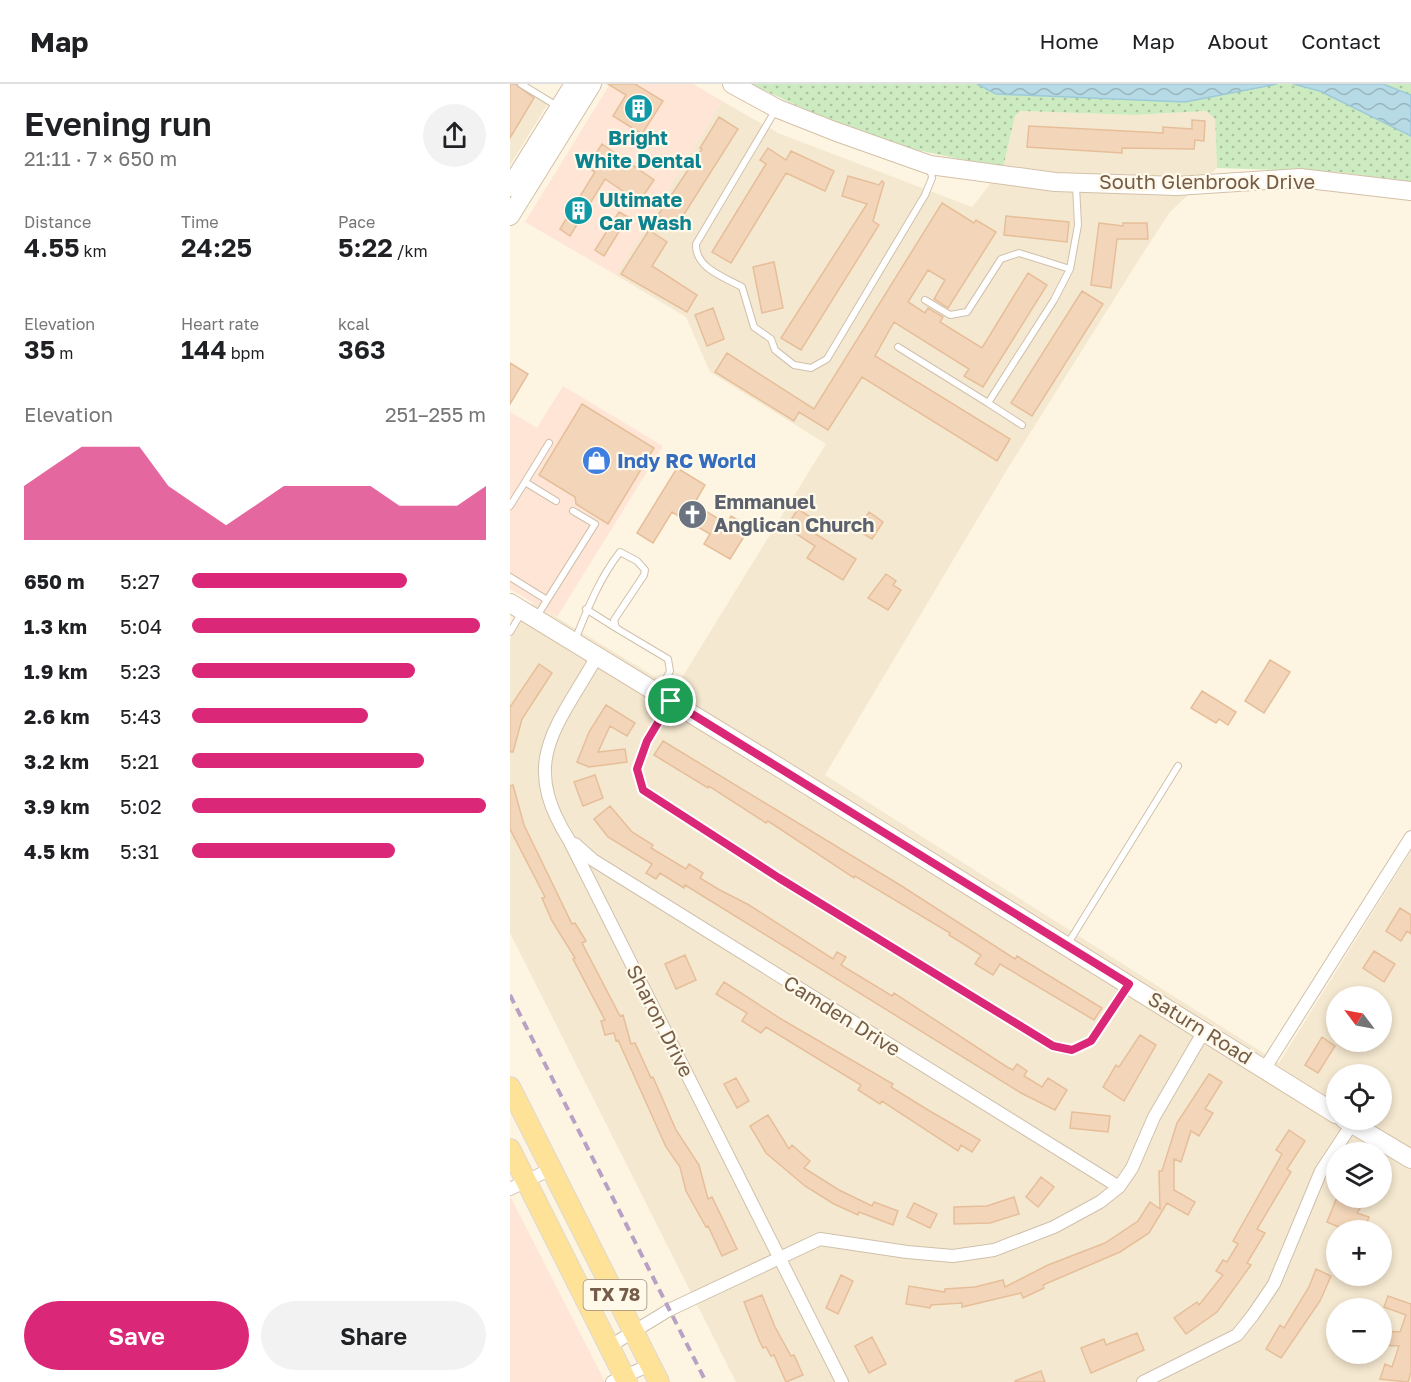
<!DOCTYPE html>
<html lang="en">
<head>
<meta charset="utf-8">
<style>
  :root { --surface:#fff; --page:#f2f2f2; --text:#202124; --muted:#757577; --line:#e0e0e0; --accent:#db2777 }
  body { margin:0; font-family:"Golos Text",sans-serif; background:var(--page); color:var(--text); height:100vh; display:flex; flex-direction:column; font-size:22px; white-space:nowrap }
  * { box-sizing:border-box; margin:0 }
  p { font-size:20px; color:var(--muted) }
  .icon { flex:none; width:33px; height:33px; fill:none; stroke:currentColor; stroke-width:2; stroke-linecap:round; stroke-linejoin:round }
  .map { position:relative; flex:1; overflow:hidden }
  .side { display:flex; flex-direction:column; background:var(--surface); width:510px }
  .side>* { flex:none }
  .needle { width:39px; rotate:302deg }
  .buttons { position:absolute; left:816px; top:902px; display:grid; gap:12px }
  .buttons a { display:grid; place-items:center; width:66px; height:66px; border-radius:50%; background:var(--surface); box-shadow:0 3px 9px #0003; font-size:30px }
  .pin { position:absolute; display:grid; place-items:center; width:51px; height:51px; color:#fff; margin:-26px; border:3px solid #fff; border-radius:50%; box-shadow:0 2px 6px #0007 }
  .round { display:grid; place-items:center; flex:none; width:63px; height:63px; border-radius:32px; background:var(--page) }
  .headline { display:flex; align-items:center; justify-content:space-between; height:102px; padding:0 24px }
  h1 { font-size:33px; font-weight:600; line-height:45px }
  .metrics { display:grid; grid-template-columns:repeat(3,1fr); gap:9px; height:102px; padding:6px 24px }
  .metrics div { display:grid; align-content:center }
  .metrics b { font-size:26px; font-weight:600 }
  .metrics small { font-size:16px; font-weight:400 }
  .metrics p { font-size:16px }
  .chart { height:168px; padding:12px 24px }
  .chart p { display:flex; justify-content:space-between }
  .chart svg { width:100%; height:108px; margin-top:6px; fill:var(--accent); opacity:.7 }
  .primary-button { display:flex; gap:12px; margin-top:auto; padding:12px 24px }
  .primary-button a { flex:1; height:69px; border-radius:36px; background:var(--accent); color:#fff; font-size:24px; font-weight:600; line-height:69px; text-align:center }
  .primary-button a+a { background:var(--page); color:var(--text) }
  ul { padding:0 24px; list-style:none; font-size:20px }
  li { display:grid; grid-template-columns:96px 72px 1fr; align-items:center; height:45px }
  li i { height:15px; border-radius:8px; background:var(--accent) }
  header { display:flex; align-items:center; gap:36px; box-sizing:border-box; height:84px; padding:0 30px; background:var(--surface); border-bottom:2px solid var(--line) }
  header strong { font-size:28px }
  nav { display:flex; gap:33px; margin-inline-start:auto; font-size:21px }
  main { display:flex; flex:1; min-height:0 }
  .map>svg:first-child { display:block }
</style>
</head>
<body>
<header>
<strong>Map</strong>
<nav><a>Home</a><a>Map</a><a>About</a><a>Contact</a></nav>
</header>
<main>
<section class="side">
<div class="headline"><div><h1>Evening run</h1><p>21:11 · 7 × 650 m</p></div><a class="round"><svg class="icon" aria-label="share" viewBox="0 0 24 24"><path d="M12 15V3M7 8l5-5 5 5M5 13v7h14v-7"/></svg></a></div>
<div class="metrics">
<div><p>Distance</p><b>4.55<small> km</small></b></div>
<div><p>Time</p><b>24:25</b></div>
<div><p>Pace</p><b>5:22<small> /km</small></b></div>
</div>
<div class="metrics">
<div><p>Elevation</p><b>35<small> m</small></b></div>
<div><p>Heart rate</p><b>144<small> bpm</small></b></div>
<div><p>kcal</p><b>363</b></div>
</div>
<div class="chart"><p><span>Elevation</span>251–255 m</p>
<svg viewBox="0 0 160 44" preserveAspectRatio="none"><path d="M0 44V22L10 14L20 6L30 6L40 6L50 22L60 30L70 38L80 30L90 22L100 22L110 22L120 22L130 30L140 30L150 30L160 22V44z"/></svg>
</div>
<ul>
<li><b>650 m</b>5:27<i style="width:73%"></i></li>
<li><b>1.3 km</b>5:04<i style="width:98%"></i></li>
<li><b>1.9 km</b>5:23<i style="width:76%"></i></li>
<li><b>2.6 km</b>5:43<i style="width:60%"></i></li>
<li><b>3.2 km</b>5:21<i style="width:79%"></i></li>
<li><b>3.9 km</b>5:02<i style="width:100%"></i></li>
<li><b>4.5 km</b>5:31<i style="width:69%"></i></li>
</ul>
<div class="primary-button"><a>Save</a><a>Share</a></div>
</section>
<div class="map">
<svg width="901" height="1298" viewBox="0 0 901 1298">
  <defs>
    <pattern id="green-dots" width="8" height="8" patternUnits="userSpaceOnUse" patternTransform="scale(1.5)"><rect width="8" height="8" fill="#cdebc0"/><path d="M2 2h.1M6 6h.1" fill="none" stroke="#abc29e" stroke-width="1.8" stroke-linecap="round"/></pattern>
    <pattern id="water-waves" width="16" height="10" patternUnits="userSpaceOnUse" patternTransform="scale(1.5)"><rect width="16" height="10" fill="#b6dbe7"/><path d="M0 5q4-4 8 0t8 0" fill="none" stroke="#99b5bd"/></pattern>
  </defs>
  <rect width="100%" height="100%" fill="#fdf5e2"/>
  <!-- residential -->
  <path fill="#f5e8d0" fill-rule="evenodd" d="M0 0H15L37 21 0 81Z
    M212 17 268 49 462 123 493 84 505 32 511 27 625 31 696 27 705 35 707 84 660 128 635 166 495 389 315 691 769 979 901 767V1298H226L0 849V555L23 519 165 605 316 360 200 288 176 233 106 191ZM826 912H872V957H826ZM826 990H872V1035H826ZM826 1068H872V1113H826ZM826 1146H872V1191H826ZM826 1224H872V1269H826Z"/>
  <!-- commercial -->
  <path fill="#fee5d5" d="M100 0H183L212 17 106 191 15 138Z
    M53 302 153 362 47 533 0 505V328L27 344Z
    M0 1112 95 1298H0Z"/>
  <!-- green -->
  <path fill="url(#green-dots)" d="M241 0H901V98L827 88 707 84 705 35 696 27 625 31 511 27 505 32 493 84 388 62 329 41Z"/>
  <!-- water -->
  <path fill="url(#water-waves)" stroke="#9ccad9" stroke-width="1.5" d="M467 0H767L675 18 486 10Z
    M783 0H873L901 11V52L810 7Z"/>
  <!-- building -->
  <path fill="#f3d6b9" stroke="#e6be99" stroke-width="1.5" d="M0 0H5L24 14 0 54Z
    M98 0H125L153 17 132 50 103 32 116 11Z
    M209 33 228 45 166 143 148 131 192 65 190 64Z
    M682 36 695 37 694 57 685 56 684 65 612 64V69L517 63 519 42 653 49V43L682 45Z
    M92 60 144 96 129 118 95 95 60 152 50 145 85 88 77 83Z
    M258 64 276 76 281 67 324 87 315 107 276 89 221 179 202 168 256 80 250 76Z
    M338 92 369 101 372 97 374 99 363 137 369 141 291 266 271 254 357 120 332 112Z
    M432 119 464 139 466 136 486 148 438 224 424 215 435 196 418 186 398 218 415 229 418 224 433 233 430 238 472 264 518 189 537 201 473 303 454 292 459 285 384 238 365 272 500 355 487 377 352 293 318 346 289 328 284 337 205 288 217 269 304 325Z
    M109 128 118 133 94 172 85 166Z
    M496 132 559 138 557 158 494 151Z
    M589 139 613 142V139H637L638 155H607L601 204 581 201Z
    M139 146 157 158 142 182 187 211 177 228 111 190Z
    M264 178 273 224 252 229 243 183Z
    M572 207 593 220 522 332 501 319Z
    M203 224 214 255 197 262 185 231Z
    M0 279 18 290 0 320Z
    M72 320 144 364 98 440 66 420 65 413 29 391Z
    M167 384 195 401 184 420 217 440 221 432 240 443 220 475 194 460 200 450 162 428 143 459 127 449Z
    M288 425 302 434 296 444 346 475 333 496 297 474 305 462 276 443Z
    M359 428 373 438 362 455 347 446Z
    M376 490 386 497 383 501 391 506 378 526 358 514Z
    M760 576 780 588 754 629 735 617Z
    M29 580 42 589 12 635 3 668H0V623Z
    M692 607 726 628 718 641 709 635 706 639 681 624Z
    M96 621 125 639 117 652 100 642 88 668 115 665 117 678 79 683 67 678 79 648Z
    M153 657 390 801 505 875 507 872 592 924 584 936 490 880 483 891 465 880 471 871 439 851 440 849 345 792 344 794 258 737 256 739 199 702 198 704 144 671Z
    M85 691 93 714 73 722 64 698Z
    M3 701 14 741 62 840 65 839 76 857 72 859 110 932 113 931 121 960 125 959 141 994 143 993 166 1046 189 1081 198 1115 202 1113 227 1165 212 1172 198 1142 196 1143 176 1107 170 1083 156 1063 108 956 106 957 104 949 95 951 91 937 95 936 63 875 65 874 42 837 32 814 35 813 0 745V702Z
    M100 722 122 748 143 761 141 764 176 785 179 780 193 789 190 794 208 805 239 821 323 875 327 868 336 873 331 881 382 912 384 909 497 983 503 986 507 980 517 987 514 992 532 1003 538 994 557 1006 545 1026 511 1009 175 801 174 804 150 789 146 795 136 789 142 780 98 753 84 735Z
    M890 824 901 831V850L897 847 891 857 876 847Z
    M864 867 885 880 874 898 853 884Z
    M175 871 186 896 166 905 155 880Z
    M214 898 271 935 383 1000 381 1003 418 1026 470 1056 462 1068 451 1061 448 1067 372 1017 370 1020 348 1006 351 1001 256 943 251 949 232 937 237 929 206 910Z
    M630 951 646 961 614 1017 593 1003 606 981 609 983Z
    M812 953 825 962 808 989 795 981Z
    M699 990 712 998 695 1025 703 1029 689 1052 681 1047 671 1078 664 1075V1106L685 1118 678 1131 657 1119 639 1149 610 1168 533 1201 534 1204 513 1214 511 1209 452 1223V1219L421 1221 420 1224 396 1220 399 1202 435 1208V1205L465 1203 493 1196 495 1203 538 1181 595 1159 628 1137 640 1118 650 1125 649 1087H652L667 1039Z
    M226 994 239 1017 227 1024 214 1000Z
    M562 1028 600 1032 598 1048 560 1044Z
    M258 1031 279 1065 282 1061 300 1077 294 1084 329 1106 362 1122 364 1118 388 1127 383 1141 349 1128 348 1131 324 1120 295 1102 256 1069 240 1042Z
    M779 1046 795 1057 777 1085 781 1088 747 1145 755 1149 737 1179 741 1181 707 1228 676 1250 664 1234 687 1218 689 1221 713 1191 706 1187 713 1176 717 1178 728 1160 723 1157 772 1070 766 1066Z
    M531 1093 544 1103 528 1123 516 1113Z
    M504 1113 509 1130 480 1139 444 1140V1123L477 1122Z
    M827 1113H857L847 1129 859 1133 854 1146H836L817 1138Z
    M404 1119 427 1130 420 1144 397 1133Z
    M806 1185 821 1192 810 1217 771 1274 756 1265 770 1241 774 1244 799 1203Z
    M331 1191 343 1197 328 1230 316 1224Z
    M252 1211 265 1243 281 1272 284 1271 293 1291 276 1298 264 1271 261 1272 256 1263 253 1264 249 1256 234 1218Z
    M878 1212 901 1220V1288L898 1298 870 1295 875 1280 882 1283 889 1262 872 1261V1247L890 1248 896 1231 874 1223Z
    M627 1249 634 1266 581 1289 571 1264 594 1255 596 1261Z
    M362 1253 376 1280 359 1289 345 1262Z
    M531 1287 535 1298H505V1297Z"/>
  <g fill="none" stroke-linecap="round" stroke-linejoin="round">
    <defs>
      <path id="lane" d="M11 0 47 22
        M265 27 186 160C185 184 214 193 232 203L244 243 261 255 265 266 284 281 301 284 317 275 415 111 422 94 420 82
        M415 216 440 231 457 228 491 175 509 169 560 185
        M388 263 478 319 544 216 560 185 568 141 566 102
        M478 319 512 341
        M15 398 39 359
        M0 422 15 398 46 417
        M0 493 37 516
        M76 525 106 544
        M27 532 85 440 63 427
        M0 548 12 528
        M65 556C78 524 89 495 110 468L127 477 135 486 134 491 104 536 106 544 158 575 160 587 150 606
        M159 620 137 657 127 685 133 706 269 794 543 962 563 966 581 957 617 904
        M557 861 668 682"/>
      <path id="street" d="M86 574C46 645 9 677 59 756L332 1298
        M65 760 83 776 609 1103
        M755 984 901 753
        M0 1105 41 1085
        M100 1262 159 1226 310 1155 397 1168 443 1172 484 1166 544 1143 590 1118 609 1103 622 1084 644 1033 694 947
        M102 1298 140 1281
        M633 1298 727 1251 743 1231 764 1200 811 1087 842 1040"/>
      <path id="secondary" d="M222 0 266 24 324 47 420 81 545 98 667 102 790 94 901 107
        M0 103 64 0
        M0 132 82 0
        M0 519 270 684 826 1030
        M834 1035 901 1075"/>
      <path id="primary" d="M0 1003 149 1298
        M0 1065 117 1298"/>
    </defs>
    <!-- lane casing -->
    <use href="#lane" stroke="#d0c0ac" stroke-width="8"/>
    <!-- street casing -->
    <use href="#street" stroke="#d0c0ac" stroke-width="14"/>
    <!-- secondary casing -->
    <use href="#secondary" stroke="#d4c0a8" stroke-width="20"/>
    <!-- primary casing -->
    <use href="#primary" stroke="#ded8d3" stroke-width="22"/>
    <!-- lane -->
    <use href="#lane" stroke="#fff" stroke-width="6"/>
    <!-- street -->
    <use href="#street" stroke="#fff" stroke-width="12"/>
    <!-- secondary -->
    <use href="#secondary" stroke="#fff" stroke-width="18"/>
    <!-- primary -->
    <use href="#primary" stroke="#fee298" stroke-width="20"/>
    <!-- rail -->
    <path stroke="#b9a1c6" stroke-width="4" stroke-dasharray="9 6" stroke-linecap="butt" d="M0 911 196 1298"/>
  </g>
  <g fill="none" stroke-linecap="round" stroke-linejoin="round">
    <defs>
      <path id="route" d="M161 617 619 900 581 957 562 966 543 962 269 794 133 706 127 685 137 657Z"/>
    </defs>
    <!-- route casing -->
    <use href="#route" stroke="#fff" stroke-width="12"/>
    <!-- route -->
    <use href="#route" stroke="#db2777" stroke-width="8"/>
  </g>
  <!-- icons -->
  <defs>
    <symbol id="building-disc" viewBox="-11 -11 22 22"><circle r="9.5" fill="#0f9aa8" stroke="#fff9e9"/><path d="M-4-6H4V6H1V3H-1V6H-4ZM-2.5-4.3h1.7v1.8h-1.7ZM.8-4.3h1.7v1.8H.8ZM-2.5-1h1.7V.8h-1.7ZM.8-1h1.7V.8H.8Z" fill="#fff"/></symbol>
    <symbol id="shop-disc" viewBox="-11 -11 22 22"><circle r="9.5" fill="#3f7fe0" stroke="#fff9e9"/><path d="M-5-2.5h2.3a2.7 3.5 0 0 1 5.4 0H5L5.5 6h-11ZM-1.5-2.5h3a1.5 2.3 0 0 0-3 0Z" fill="#fff"/></symbol>
    <symbol id="church-disc" viewBox="-11 -11 22 22"><circle r="9.5" fill="#6b7280" stroke="#fff9e9"/><path d="M-1.2-6h2.4v3.5h3.3v2.4h-3.3V6h-2.4V-.1h-3.3v-2.4h3.3Z" fill="#fff"/></symbol>
  </defs>
  <g fill-rule="evenodd">
    <use href="#building-disc" x="112" y="8" width="33" height="33"/>
    <use href="#building-disc" x="52" y="110" width="33" height="33"/>
    <use href="#shop-disc" x="70" y="360" width="33" height="33"/>
    <use href="#church-disc" x="166" y="414" width="33" height="33"/>
  </g>
  <g text-anchor="middle" stroke-width="4.5" stroke-linejoin="round" paint-order="stroke">
    <!-- shield labels -->
    <rect fill="#fff9e9" stroke="#9e8b78" stroke-width="1.5" x="73.5" y="1196" width="63" height="30" rx="4.5"/>
    <g font-size="18" font-weight="bold" fill="#755c48">
      <text x="105" y="1217">TX 78</text>
    </g>
    <!-- culture labels -->
    <g font-size="20" font-weight="bold" fill="#0d838f" stroke="#fff9e9">
      <text x="128" y="61">Bright<tspan x="128" dy="23">White Dental</tspan></text>
      <text x="89" y="123" text-anchor="start">Ultimate<tspan x="89" dy="23">Car Wash</tspan></text>
    </g>
    <!-- street labels -->
    <g font-size="20" fill="#755c48" stroke="#fff9e9">
      <text x="697" y="105">South Glenbrook Drive</text>
      <text transform="translate(332 932) rotate(32)" y="7">Camden Drive</text>
      <text transform="translate(150 937) rotate(63)" y="7">Sharon Drive</text>
      <text transform="translate(690 944) rotate(32)" y="7">Saturn Road</text>
    </g>
    <!-- shop labels -->
    <g font-size="20" font-weight="bold" fill="#366cbe" stroke="#fff9e9" text-anchor="start">
      <text x="107" y="384">Indy RC World</text>
    </g>
    <!-- worship labels -->
    <g font-size="20" font-weight="bold" fill="#5b616d" stroke="#fff9e9" text-anchor="start">
      <text x="204" y="425">Emmanuel<tspan x="204" dy="23">Anglican Church</tspan></text>
    </g>
  </g>
</svg>
<div class="buttons">
<a><svg class="needle" viewBox="-14 -14 28 28"><path d="M0-13l5 13h-10z" fill="#e53935"/><path d="M0 13l5-13h-10z" fill="#757577"/></svg></a>
<a><svg class="icon" aria-label="locate" viewBox="0 0 24 24"><circle cx="12" cy="12" r="6"/><path d="M12 2v4M12 18v4M2 12h4M18 12h4"/></svg></a>
<a><svg class="icon" aria-label="layers" viewBox="0 0 24 24"><path d="M12 4l9 5-9 5-9-5zM3 14l9 5 9-5"/></svg></a>
<a>+</a>
<a>−</a>
</div>
<div class="pin" style="left:161px;top:617px;background:#1e9e55"><svg class="icon" aria-label="arrive" viewBox="0 0 24 24"><path d="M6 21V4h12l-3 4 3 4H6"/></svg></div>
</div>
</main>
</body>
</html>
